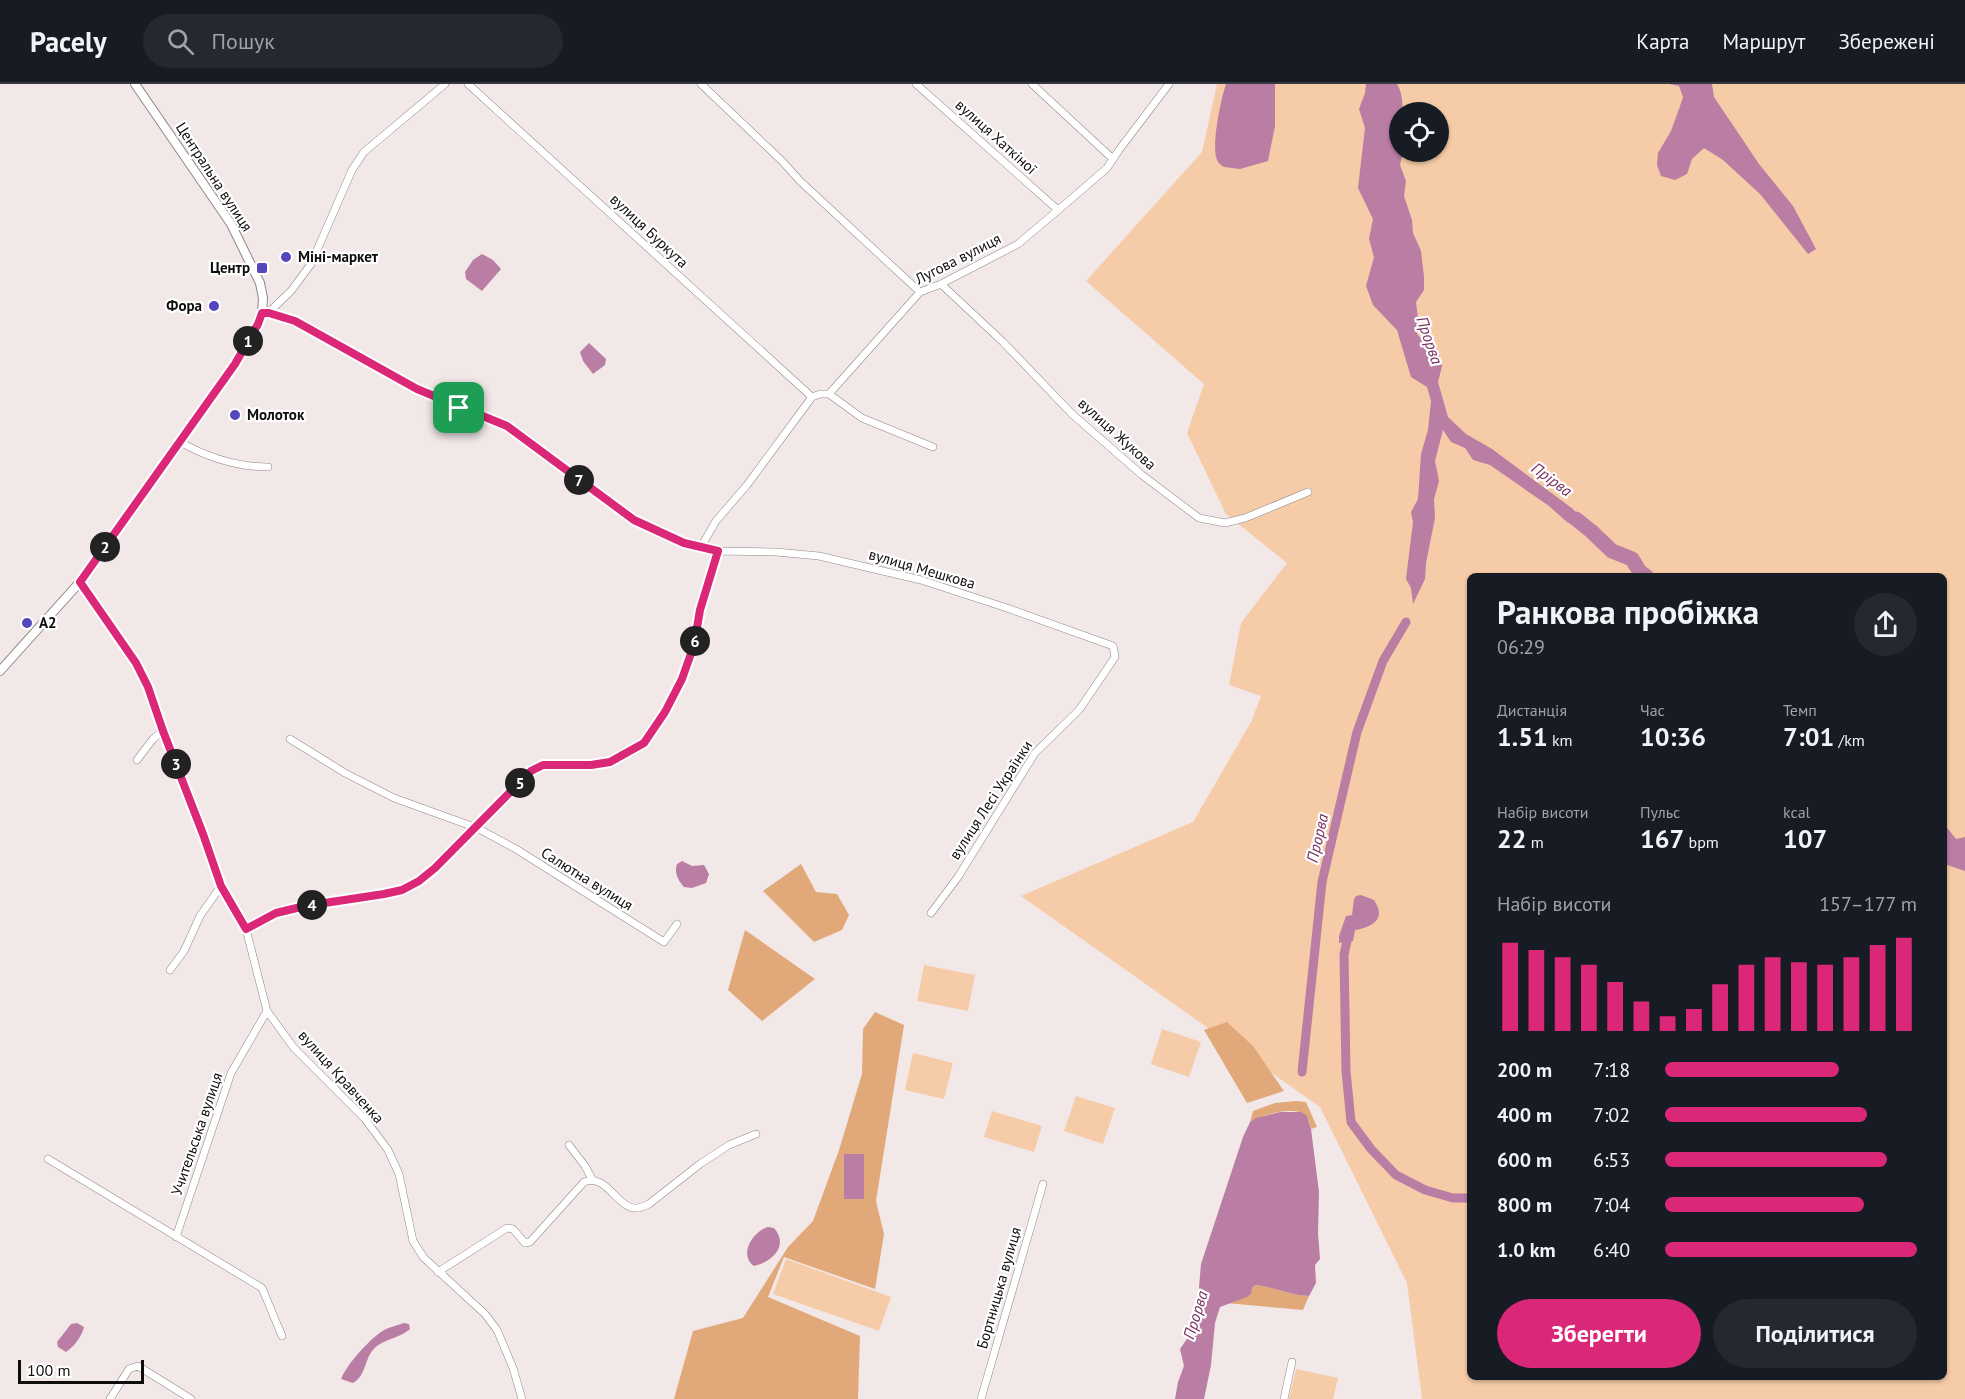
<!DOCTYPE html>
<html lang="uk">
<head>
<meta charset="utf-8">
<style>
  :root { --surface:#171b24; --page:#242831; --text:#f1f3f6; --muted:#9ea1a6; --line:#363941; --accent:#db2777 }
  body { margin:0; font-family:"PT Sans",sans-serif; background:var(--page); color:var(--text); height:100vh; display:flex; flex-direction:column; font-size:22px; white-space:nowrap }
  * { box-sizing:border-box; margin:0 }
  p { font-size:20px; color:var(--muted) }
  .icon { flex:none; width:33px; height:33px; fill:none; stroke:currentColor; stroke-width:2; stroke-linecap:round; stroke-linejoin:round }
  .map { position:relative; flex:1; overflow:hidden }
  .side { position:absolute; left:1467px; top:489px; width:480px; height:807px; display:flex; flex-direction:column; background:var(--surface); border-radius:9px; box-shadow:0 2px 4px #0004 }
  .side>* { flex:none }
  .tools { position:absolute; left:1389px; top:18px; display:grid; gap:12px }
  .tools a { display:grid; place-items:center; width:60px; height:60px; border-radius:50%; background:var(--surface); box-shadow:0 2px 4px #0004; font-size:30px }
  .scale { position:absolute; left:18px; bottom:15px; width:126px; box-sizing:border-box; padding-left:6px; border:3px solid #100d0d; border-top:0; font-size:16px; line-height:21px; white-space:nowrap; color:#100d0d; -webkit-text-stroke:4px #fff; paint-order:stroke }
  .pin { position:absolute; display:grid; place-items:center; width:51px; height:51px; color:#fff; margin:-26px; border-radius:12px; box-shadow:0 3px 9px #0006 }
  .km { position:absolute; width:30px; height:30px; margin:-15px; border-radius:50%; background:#222; color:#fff; font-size:16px; line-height:30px; text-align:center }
  .round { display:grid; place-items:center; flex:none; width:63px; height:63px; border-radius:32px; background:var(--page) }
  .summary { display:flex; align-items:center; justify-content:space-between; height:102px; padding:0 30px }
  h1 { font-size:33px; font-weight:800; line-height:45px }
  .stats { display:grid; grid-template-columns:repeat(3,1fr); gap:9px; height:102px; padding:6px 30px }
  .stats div { display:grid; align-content:center }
  .stats b { font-size:26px; font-weight:800 }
  .stats small { font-size:16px; font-weight:400 }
  .stats p { font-size:16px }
  .chart { height:168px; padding:12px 30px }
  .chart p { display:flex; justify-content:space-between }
  .chart svg { width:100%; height:108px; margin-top:6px; stroke:var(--accent); stroke-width:6 }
  .action { display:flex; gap:12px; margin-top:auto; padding:12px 30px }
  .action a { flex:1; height:69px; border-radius:36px; background:var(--accent); color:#fff; font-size:24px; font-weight:800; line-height:69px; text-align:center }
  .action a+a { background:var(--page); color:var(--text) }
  ul { padding:0 30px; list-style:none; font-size:20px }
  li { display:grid; grid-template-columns:96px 72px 1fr; align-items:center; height:45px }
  li i { height:15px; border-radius:8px; background:var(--accent) }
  header { display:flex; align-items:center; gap:36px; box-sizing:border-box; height:84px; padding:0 30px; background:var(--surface); border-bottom:2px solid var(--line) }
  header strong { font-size:28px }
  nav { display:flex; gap:33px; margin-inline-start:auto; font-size:21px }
  .search { width:420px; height:54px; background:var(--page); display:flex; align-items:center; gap:15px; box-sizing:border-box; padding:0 21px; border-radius:33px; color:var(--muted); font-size:22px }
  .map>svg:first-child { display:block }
</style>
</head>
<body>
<header>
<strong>Pacely</strong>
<div class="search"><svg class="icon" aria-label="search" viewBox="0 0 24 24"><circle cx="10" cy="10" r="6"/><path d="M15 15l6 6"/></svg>Пошук</div>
<nav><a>Карта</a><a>Маршрут</a><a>Збережені</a></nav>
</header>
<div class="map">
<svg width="1965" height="1315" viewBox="0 0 1965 1315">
  <rect width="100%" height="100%" fill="#f2e8e8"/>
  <!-- green -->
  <path fill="#f6cba7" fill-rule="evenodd" d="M1217 0H1965V1315H1422L1407 1199 1320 1023 1021 812 1193 738 1251 638 1261 612 1229 601 1241 539 1287 479 1226 430 1187 349 1204 300 1086 197 1202 68ZM1400 28H1438V68H1400ZM1470 492H1944V1293H1470Z
    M924 881 975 891 968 927 917 917Z
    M1162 945 1201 958 1189 993 1151 980Z
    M913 969 953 979 944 1015 905 1006Z
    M1076 1012 1115 1024 1103 1060 1064 1047Z
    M992 1027 1042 1042 1034 1068 984 1053Z
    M786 1175 891 1213 879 1247 773 1210Z
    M1296 1285 1338 1294 1333 1315H1289Z"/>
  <!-- forest -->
  <path fill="#e1a97a" d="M801 780 816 808 837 810 849 831 842 846 814 858 763 807Z
    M745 846 815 895 762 937 728 906Z
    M875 928 904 941 876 1117 884 1150 875 1205 784 1173 768 1213 860 1252 858 1315H674L693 1247 743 1234 788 1163 813 1137 839 1066 862 990 863 945Z
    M1227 938 1253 962 1284 1007 1247 1019 1204 946Z
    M1296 1017 1306 1018 1317 1043 1311 1045C1310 1041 1309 1035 1306 1032 1295 1021 1261 1031 1250 1038L1253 1027 1275 1019Z
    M1255 1201C1274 1203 1290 1211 1309 1212L1303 1226 1226 1219 1250 1211 1252 1204Z"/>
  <!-- water -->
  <path fill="#ba7da3" d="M1226 0H1275V42L1268 77 1240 85 1224 83C1221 81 1218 79 1217 76 1211 61 1221 15 1226 0Z
    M1366 0H1397C1402 8 1403 19 1402 28H1400V68H1403L1400 81 1406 97 1404 112 1412 136 1413 149 1421 167 1424 193V206L1416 218 1419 243 1417 250 1426 260 1439 270 1442 282 1438 298 1448 333 1466 350 1492 365 1573 425 1591 447 1584 446 1567 438 1549 422 1490 381 1473 376 1465 364 1451 358 1443 346 1435 377 1439 397 1434 415 1435 434 1426 479 1425 495 1413 520 1411 504 1406 495 1413 438 1411 428 1418 415 1421 370 1428 346 1431 317 1427 303 1411 293 1397 246 1373 221 1366 202 1374 173 1369 155 1373 135 1358 104 1365 44 1359 25 1365 9Z
    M1669 0H1712L1714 13 1759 80 1793 122 1816 165 1808 170 1760 110 1723 76 1704 64 1692 75 1687 90 1675 96 1661 92 1657 81 1658 69 1671 47 1679 25 1683 13 1679 2Z
    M482 170 493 176 501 185 482 207 466 195 465 188 473 176Z
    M589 259 606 275 605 281 593 290 583 277 580 268Z
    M1944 740 1956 755 1965 753V787L1944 780Z
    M682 777 692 782 704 781 709 790 706 799 692 804 684 803C678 796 674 789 677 780Z
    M1361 811 1374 816C1387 835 1372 843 1355 846L1353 857 1339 859V852L1346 832 1352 831 1354 815 1356 812Z
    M1280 1028H1301L1307 1032 1311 1045 1319 1108 1318 1149 1320 1175 1315 1181 1316 1199 1309 1212C1290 1211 1274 1203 1255 1201L1252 1204 1251 1210 1247 1213 1220 1223 1215 1239 1211 1281 1204 1315H1175L1178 1298 1184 1282 1180 1265 1193 1246 1194 1232 1202 1219 1199 1203 1201 1180 1243 1053 1250 1038 1256 1034Z
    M844 1070H864V1115H844Z
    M768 1143 774 1144C789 1161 773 1178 754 1182 738 1171 753 1147 768 1143Z
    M77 1239 84 1243C82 1252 74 1263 66 1268L58 1263 57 1258 71 1240Z
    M404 1239 409 1240 410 1245C399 1255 381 1255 372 1267 365 1276 365 1293 353 1299L341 1295C347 1280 371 1253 386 1245 391 1243 398 1241 404 1239Z"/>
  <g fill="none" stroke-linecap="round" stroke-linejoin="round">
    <!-- canal -->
    <path stroke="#ba7da3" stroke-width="9" d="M1349 847 1344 871 1346 987 1351 1038 1371 1065 1396 1091 1425 1106 1453 1114H1470
      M1302 988 1322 798 1357 648 1383 577 1406 538"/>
    <!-- river -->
    <path stroke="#ba7da3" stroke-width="15" d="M1576 435 1591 447 1612 467 1632 475 1640 488 1646 492"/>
    <defs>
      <path id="minor" d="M468 0 812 313
        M701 0 782 77 800 97 920 208
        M916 0 1058 126
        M1032 0 1113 75
        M941 200 1003 258 1072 330 1142 391 1199 434 1225 439 1245 434 1308 408
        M268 229 291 207 311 180 352 86 364 68 445 0
        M269 229 295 237 417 305 507 342 635 436 684 459 718 467 776 468 819 472 921 496 1007 524 1113 562 1115 573 1079 626 1035 669 958 793 931 829
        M829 310 862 334 933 363
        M180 358C207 373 236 383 268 383
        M701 463 716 437 747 401 812 313 820 310H829L920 208 941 200 1018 160 1063 122 1107 84 1119 66 1169 0
        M80 498 136 579 148 603 163 647 203 750 221 802 246 845 267 927 294 964 365 1035 388 1066 399 1090 413 1157 424 1174 485 1230 497 1246 513 1284 522 1315
        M290 655 345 689 394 714 477 744 516 765 664 858 677 840
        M137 676 153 655 163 647
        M246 845 276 829 305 822 402 806 419 797 435 784 531 687 543 681H591L610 678 644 659 665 628 682 595 694 560 700 526 718 467
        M170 886 184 867 200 832 221 802
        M569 1061 585 1082 592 1095
        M48 1075 262 1204 282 1252
        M176 1153 231 989 267 927
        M438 1188 507 1144 513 1145 525 1159 530 1158 584 1098C605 1090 613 1116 630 1123 636 1126 643 1123 649 1120L700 1080 729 1061 756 1050
        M110 1315 129 1285 138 1282 191 1315
        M981 1315 1043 1100
        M1284 1315 1292 1278"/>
      <path id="tertiary" d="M0 587 80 498 235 280 258 240 262 229 263 214 260 199 231 140 135 0"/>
    </defs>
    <!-- minor casing -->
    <use href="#minor" stroke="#8f8786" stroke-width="8"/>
    <!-- tertiary casing -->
    <use href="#tertiary" stroke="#8f8786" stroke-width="10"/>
    <!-- minor -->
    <use href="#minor" stroke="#fff" stroke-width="7"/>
    <!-- tertiary -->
    <use href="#tertiary" stroke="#fff" stroke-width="8"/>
  </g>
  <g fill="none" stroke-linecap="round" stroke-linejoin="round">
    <defs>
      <path id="route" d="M262 229H269L295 237 417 305 507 342 634 436 684 459 718 467 700 526 694 561 682 595 665 628 644 659 610 678 591 681H543L531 687 435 784 419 797 402 806 384 810 305 822 276 829 246 845 221 802 203 750 163 647 148 603 136 579 80 498 235 280 258 240Z"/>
    </defs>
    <!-- route casing -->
    <use href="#route" stroke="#fff" stroke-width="12"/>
    <!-- route -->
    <use href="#route" stroke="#db2777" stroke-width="8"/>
  </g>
  <!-- markers -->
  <g fill="#5446bd" stroke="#fff" stroke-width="2">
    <circle cx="286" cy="173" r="6"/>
    <rect x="256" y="178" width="12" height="12" rx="3"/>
    <circle cx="214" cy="222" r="6"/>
    <circle cx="235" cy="331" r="6"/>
    <circle cx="27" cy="539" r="6"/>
  </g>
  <g text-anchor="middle" stroke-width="4.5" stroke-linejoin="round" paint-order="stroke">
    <!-- street labels -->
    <g font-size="15" fill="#100d0d" stroke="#fff">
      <text transform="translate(996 53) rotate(42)" y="5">вулиця Хаткіної</text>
      <text transform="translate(214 93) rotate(57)" y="5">Центральна вулиця</text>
      <text transform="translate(649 147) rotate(43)" y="5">вулиця Буркута</text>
      <text transform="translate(958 175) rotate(-27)" y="5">Лугова вулиця</text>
      <text transform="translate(1117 350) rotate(42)" y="5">вулиця Жукова</text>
      <text transform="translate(922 485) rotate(16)" y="5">вулиця Мешкова</text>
      <text transform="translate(991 716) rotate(-57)" y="5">вулиця Лесі Українки</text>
      <text transform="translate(587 795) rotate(32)" y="5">Салютна вулиця</text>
      <text transform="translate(341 993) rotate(48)" y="5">вулиця Кравченка</text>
      <text transform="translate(197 1050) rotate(-71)" y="5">Учительська вулиця</text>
      <text transform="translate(999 1204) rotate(-74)" y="5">Бортницька вулиця</text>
    </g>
    <!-- poi labels -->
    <g font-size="15" font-weight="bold" fill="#100d0d" stroke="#fff" text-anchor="start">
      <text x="298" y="178">Міні-маркет</text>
      <text x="250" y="189" text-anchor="end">Центр</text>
      <text x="202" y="227" text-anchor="end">Фора</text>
      <text x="247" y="336">Молоток</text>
      <text x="39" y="544">А2</text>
    </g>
    <!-- water labels -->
    <g font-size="16" font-style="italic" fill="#782e60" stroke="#fff">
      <text transform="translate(1430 256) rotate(71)" y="6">Прорва</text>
      <text transform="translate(1552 395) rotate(36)" y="6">Прірва</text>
      <text transform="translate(1317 754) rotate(-77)" y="6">Прорва</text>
      <text transform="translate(1195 1231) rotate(-73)" y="6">Прорва</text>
    </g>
  </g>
</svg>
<div class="tools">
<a><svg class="icon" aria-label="locate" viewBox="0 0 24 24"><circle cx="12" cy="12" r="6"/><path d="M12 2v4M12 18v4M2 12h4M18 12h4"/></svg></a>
</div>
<div class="scale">100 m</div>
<div class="pin" style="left:459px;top:324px;background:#1e9e55"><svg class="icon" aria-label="arrive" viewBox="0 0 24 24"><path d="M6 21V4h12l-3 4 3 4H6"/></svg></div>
<b class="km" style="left:248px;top:257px">1</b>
<b class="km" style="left:105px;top:463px">2</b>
<b class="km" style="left:176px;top:680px">3</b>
<b class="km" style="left:312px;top:821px">4</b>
<b class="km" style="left:520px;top:699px">5</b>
<b class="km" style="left:695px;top:557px">6</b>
<b class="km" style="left:579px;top:396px">7</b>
<section class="side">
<div class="summary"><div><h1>Ранкова пробіжка</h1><p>06:29</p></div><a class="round"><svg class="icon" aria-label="share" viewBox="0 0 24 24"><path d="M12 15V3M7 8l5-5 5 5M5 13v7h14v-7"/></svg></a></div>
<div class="stats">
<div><p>Дистанція</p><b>1.51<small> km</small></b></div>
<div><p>Час</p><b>10:36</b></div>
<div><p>Темп</p><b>7:01<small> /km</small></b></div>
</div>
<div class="stats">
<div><p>Набір висоти</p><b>22<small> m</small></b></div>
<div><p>Пульс</p><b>167<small> bpm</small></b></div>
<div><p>kcal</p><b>107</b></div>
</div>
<div class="chart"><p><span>Набір висоти</span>157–177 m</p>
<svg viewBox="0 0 160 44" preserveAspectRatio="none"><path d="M5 44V8M15 44V11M25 44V14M35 44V17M45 44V24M55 44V32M65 44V38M75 44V35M85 44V25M95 44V17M105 44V14M115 44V16M125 44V17M135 44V14M145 44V9M155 44V6"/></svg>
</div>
<ul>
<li><b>200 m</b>7:18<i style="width:69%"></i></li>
<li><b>400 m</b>7:02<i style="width:80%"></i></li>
<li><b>600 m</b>6:53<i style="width:88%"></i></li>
<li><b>800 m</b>7:04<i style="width:79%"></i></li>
<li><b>1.0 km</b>6:40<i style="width:100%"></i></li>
</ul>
<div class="action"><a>Зберегти</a><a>Поділитися</a></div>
</section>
</div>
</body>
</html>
